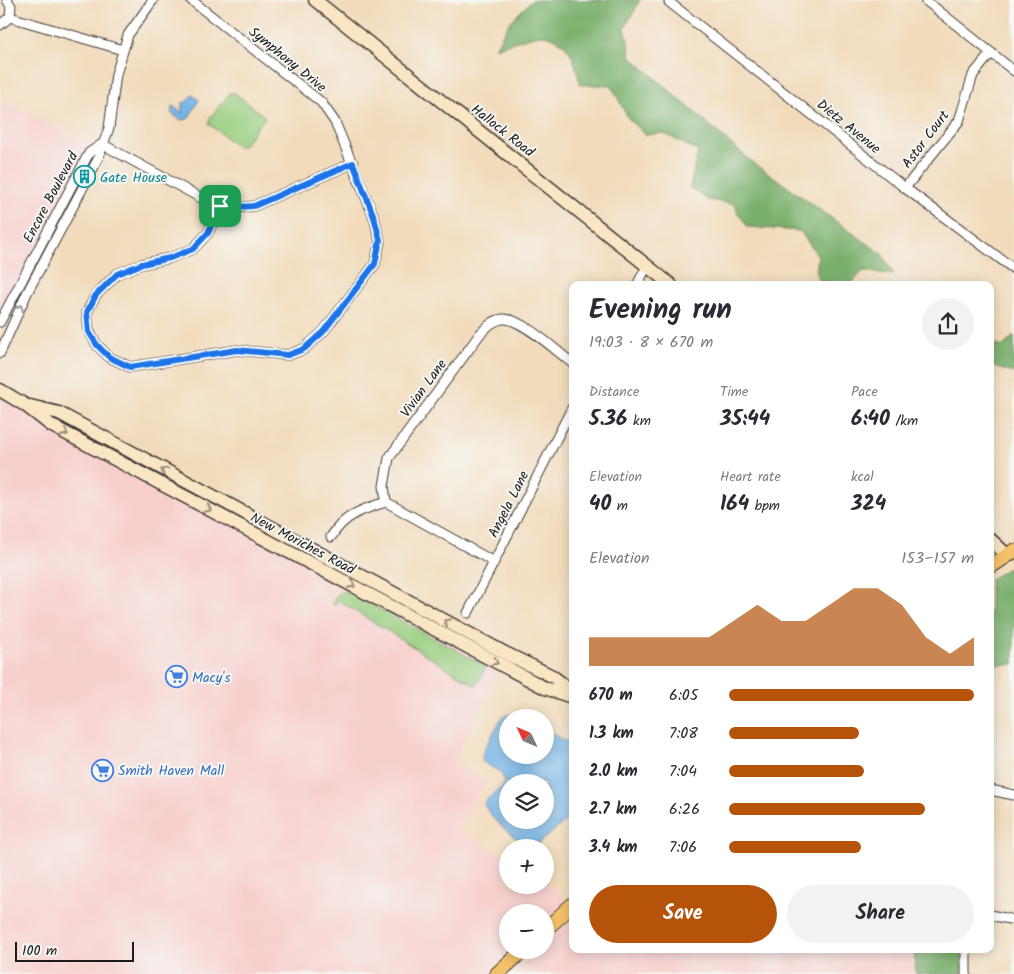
<!DOCTYPE html>
<html lang="en">
<head>
<meta charset="utf-8">
<style>
  :root { --surface:#fff; --page:#f2f2f3; --text:#2b2b33; --muted:#7c7c81; --accent:#b45309 }
  body { margin:0; font-family:Kalam,sans-serif; background:var(--page); color:var(--text); height:100vh; display:flex; flex-direction:column; font-size:19px; white-space:nowrap }
  * { box-sizing:border-box; margin:0 }
  p { font-size:16px; color:var(--muted) }
  .icon { flex:none; width:28px; height:28px; fill:none; stroke:currentColor; stroke-width:2; stroke-linecap:round; stroke-linejoin:round }
  .map { position:relative; flex:1; overflow:hidden }
  .details { position:absolute; left:569px; top:281px; width:425px; height:672px; display:flex; flex-direction:column; background:var(--surface); border-radius:10px; box-shadow:0 2px 12px #0003 }
  .details>* { flex:none }
  .needle { width:32px; rotate:314deg }
  .tools { position:absolute; left:499px; top:709px; display:grid; gap:10px }
  .tools a { display:grid; place-items:center; width:55px; height:55px; border-radius:50%; background:var(--surface); box-shadow:0 2px 12px #0003; font-size:25px }
  .scale { position:absolute; left:15px; bottom:12px; width:119px; box-sizing:border-box; padding-left:5px; border:2px solid #1c1c1c; border-top:0; font-size:14px; line-height:18px; white-space:nowrap; color:#1c1c1c; -webkit-text-stroke:4px #f6f6f2; paint-order:stroke }
  .pin { position:absolute; display:grid; place-items:center; width:42px; height:42px; color:#fff; margin:-21px; border-radius:10px; box-shadow:0 2px 8px #0006 }
  .round { display:grid; place-items:center; flex:none; width:52px; height:52px; border-radius:26px; background:var(--page) }
  .head { display:flex; align-items:center; justify-content:space-between; height:85px; padding:0 20px }
  h1 { font-size:28px; font-weight:600; line-height:38px }
  .stats { display:grid; grid-template-columns:repeat(3,1fr); gap:8px; height:85px; padding:5px 20px }
  .stats div { display:grid; align-content:center }
  .stats b { font-size:21px; font-weight:600 }
  .stats small { font-size:14px; font-weight:400 }
  .stats p { font-size:14px }
  .chart { height:140px; padding:10px 20px }
  .chart p { display:flex; justify-content:space-between }
  .chart svg { width:100%; height:90px; margin-top:5px; fill:var(--accent); opacity:.7 }
  .button { display:flex; gap:10px; margin-top:auto; padding:10px 20px }
  .button a { flex:1; height:58px; border-radius:30px; background:var(--accent); color:#fff; font-size:20px; font-weight:600; line-height:58px; text-align:center }
  .button a+a { background:var(--page); color:var(--text) }
  ul { padding:0 20px; list-style:none; font-size:16px }
  li { display:grid; grid-template-columns:80px 60px 1fr; align-items:center; height:38px }
  li i { height:12px; border-radius:6px; background:var(--accent) }
  .map>svg:first-child { display:block }
</style>
</head>
<body>
<div class="map">
<svg width="1014" height="974" viewBox="0 0 1014 974">
  <rect width="100%" height="100%" fill="#f6f6f2"/>
  <filter id="ink" filterUnits="userSpaceOnUse"><feTurbulence type="fractalNoise" baseFrequency=".02" numOctaves="2"/><feDisplacementMap in="SourceGraphic" scale="10" xChannelSelector="R" yChannelSelector="G"/><feConvolveMatrix kernelMatrix="1 2 1 2 8 2 1 2 1" color-interpolation-filters="sRGB"/></filter>
  <filter id="wash" filterUnits="userSpaceOnUse"><feTurbulence type="fractalNoise" baseFrequency=".0096" numOctaves="4" result="noise"/><feDisplacementMap in="SourceGraphic" scale="20" xChannelSelector="R" yChannelSelector="G"/><feGaussianBlur stdDeviation="1.12" result="paint"/><feColorMatrix in="noise" values="0 0 0 0 0 0 0 0 0 0 0 0 0 0 0 0 0 1.4 0 .05"/><feComposite in="paint" operator="in"/></filter>
  <g filter="url(#wash)">
    <rect width="100%" height="100%" fill="#f2dbbb"/>
    <!-- built -->
    <path fill="#f7d0ce" fill-rule="evenodd" d="M0 99 84 143 89 153 0 322Z
      M0 388 507 654 453 763 486 782 456 828 507 859 508 885H545V882L572 905V950H910L930 974H0ZM508 912H545V950H508Z"/>
    <!-- green -->
    <path fill="#98cd7e" stroke="#5a744d" d="M230 93H235L265 117 243 146H237L209 124 210 118Z
      M345 590 484 665 485 669 476 686 338 600 334 605 332 603 337 595Z"/>
    <!-- forest -->
    <path fill="#7ab06d" stroke="#4b6644" d="M532 0H640L625 28 631 57 747 158 882 254 894 275 863 271 850 285H823L816 275 818 256 800 231 748 227 738 213 735 204 708 200 690 188 698 151 663 133 646 135 628 118 611 85H580C576 63 570 39 544 35 534 34 506 45 495 48L509 23Z
      M1014 336V373L990 366V341L1002 347Z
      M1014 565V664L990 665V579Z
      M914 950H962V974H916Z"/>
    <!-- water -->
    <path fill="#74b6e9" stroke="#486982" fill-rule="evenodd" d="M192 95 199 100 188 119 181 120 171 113 173 106 182 113V103L187 102Z
      M516 714 521 717 508 718V755H545V728L563 741 572 740V816L537 844C535 844 530 845 529 845 518 843 484 813 484 802L500 789 505 781 501 773 482 761 483 752 503 716ZM508 782H545V820H508Z"/>
  </g>
  <g filter="url(#ink)">
    <g fill="none" stroke-linecap="round" stroke-linejoin="round">
      <defs>
        <path id="street" d="M191 0 321 102 335 122 374 217 380 241 375 264 323 332 304 349 288 355 237 350 130 367 109 357 97 345 89 331 87 312 96 295 117 274 142 264 170 258 193 249 208 233 220 206
          M925 0 1014 71
          M669 2 905 188 1014 269
          M10 17 123 50
          M0 25 10 17 11 6 7 0
          M102 144 201 198 226 209 254 206 353 163
          M905 188 959 121 973 75 991 53
          M637 285 647 266
          M0 322 89 153 102 144
          M0 353 27 293 98 159 109 128 116 74 128 35 153 0
          M386 502 494 562
          M331 537C344 515 363 509 386 502L384 486 389 458 480 334C487 327 493 320 503 319 520 317 558 352 572 363
          M468 613 572 408
          M990 790 1014 795
          M990 915 1014 920
          M966 974V950"/>
        <path id="secondary" d="M315 0 671 285
          M0 390 25 405 52 426 545 688 572 697
          M30 406 59 413 507 654 552 676 572 691
          M990 539 1007 555"/>
        <path id="primary" d="M990 567 1014 551
          M545 930 572 905
          M497 974 523 950"/>
      </defs>
      <!-- street casing -->
      <use href="#street" stroke="#3c3934" stroke-width="11"/>
      <!-- secondary casing -->
      <use href="#secondary" stroke="#3c3934" stroke-width="15"/>
      <!-- primary casing -->
      <use href="#primary" stroke="#3c3934" stroke-width="16"/>
      <!-- street -->
      <use href="#street" stroke="#fff" stroke-width="9"/>
      <!-- secondary -->
      <use href="#secondary" stroke="#fbe6c4" stroke-width="12"/>
      <!-- primary -->
      <use href="#primary" stroke="#f5c16b" stroke-width="14"/>
    </g>
    <!-- one-way arrows -->
    <defs><path id="oneway-chevron" d="M-2-3.5L2.5 0L-2 3.5" fill="none" stroke-width="1.6" stroke-linecap="round" stroke-linejoin="round" transform="scale(1.25)"/></defs>
    <use stroke="#999" href="#oneway-chevron" transform="translate(20 308) rotate(-66)"/>
    <g stroke="#978b78">
      <use href="#oneway-chevron" transform="translate(65 433) rotate(28)"/>
      <use href="#oneway-chevron" transform="translate(164 471) rotate(-151)"/>
      <use href="#oneway-chevron" transform="translate(208 509) rotate(28)"/>
      <use href="#oneway-chevron" transform="translate(352 585) rotate(28)"/>
      <use href="#oneway-chevron" transform="translate(447 622) rotate(-152)"/>
      <use href="#oneway-chevron" transform="translate(495 662) rotate(28)"/>
    </g>
  </g>
  <g fill="none" stroke-linecap="round" stroke-linejoin="round" filter="url(#ink)">
    <defs>
      <path id="route" d="M353 163 374 217 380 240 375 264 323 332 304 349 288 355 237 350 130 367 109 357 97 345 89 332 87 312 96 295 117 274 142 264 170 258 193 249 208 233 220 206 226 208 254 206Z"/>
    </defs>
    <!-- route casing -->
    <use href="#route" stroke="#fff" stroke-width="10"/>
    <!-- route -->
    <use href="#route" stroke="#1a73e8" stroke-width="6"/>
  </g>
  <!-- icons -->
  <defs>
    <symbol id="building-ring" viewBox="-11 -11 22 22"><circle r="9.5" fill="#f6f6f2" stroke="#0f9aa8" stroke-width="1.5"/><path d="M-4-6H4V6H1V3H-1V6H-4ZM-2.5-4.3h1.7v1.8h-1.7ZM.8-4.3h1.7v1.8H.8ZM-2.5-1h1.7V.8h-1.7ZM.8-1h1.7V.8H.8Z" fill="#0f9aa8"/></symbol>
    <symbol id="supermarket-ring" viewBox="-11 -11 22 22"><circle r="9.5" fill="#f6f6f2" stroke="#3f7fe0" stroke-width="1.5"/><path d="M-6-5.5h2.5l.6 2H6L4.5 2H-2.5L-4.4-4H-6ZM-1.5 3.2a1.3 1.3 0 1 0 .1 0ZM3 3.2a1.3 1.3 0 1 0 .1 0Z" fill="#3f7fe0"/></symbol>
  </defs>
  <g fill-rule="evenodd">
    <use href="#building-ring" x="72" y="164" width="25" height="25"/>
    <use href="#supermarket-ring" x="164" y="664" width="25" height="25"/>
    <use href="#supermarket-ring" x="90" y="758" width="25" height="25"/>
  </g>
  <g text-anchor="middle" stroke-width="4" stroke-linejoin="round" paint-order="stroke">
    <!-- street labels -->
    <g font-size="14" fill="#1c1c1c" stroke="#f6f6f2">
      <text transform="translate(288 59) rotate(39)" y="5">Symphony Drive</text>
      <text transform="translate(849 126) rotate(39)" y="5">Dietz Avenue</text>
      <text transform="translate(503 130) rotate(38)" y="5">Hallock Road</text>
      <text transform="translate(925 139) rotate(-53)" y="5">Astor Court</text>
      <text transform="translate(50 197) rotate(-62)" y="5">Encore Boulevard</text>
      <text transform="translate(423 388) rotate(-54)" y="5">Vivian Lane</text>
      <text transform="translate(508 504) rotate(-63)" y="5">Angela Lane</text>
      <text transform="translate(303 543) rotate(28)" y="5">New Moriches Road</text>
    </g>
    <!-- culture labels -->
    <g font-size="14" fill="#0d838f" stroke="#f6f6f2" text-anchor="start">
      <text x="100" y="182">Gate House</text>
    </g>
    <!-- shop labels -->
    <g font-size="14" fill="#366cbe" stroke="#f6f6f2" text-anchor="start">
      <text x="192" y="682">Macy's</text>
      <text x="118" y="775">Smith Haven Mall</text>
    </g>
  </g>
</svg>
<div class="tools">
<a><svg class="needle" viewBox="-14 -14 28 28"><path d="M0-13l5 13h-10z" fill="#e53935"/><path d="M0 13l5-13h-10z" fill="#7c7c81"/></svg></a>
<a><svg class="icon" aria-label="layers" viewBox="0 0 24 24"><path d="M12 4l9 5-9 5-9-5zM3 14l9 5 9-5"/></svg></a>
<a>+</a>
<a>−</a>
</div>
<div class="scale">100 m</div>
<div class="pin" style="left:220px;top:206px;background:#1e9e55"><svg class="icon" aria-label="arrive" viewBox="0 0 24 24"><path d="M6 21V4h12l-3 4 3 4H6"/></svg></div>
<section class="details">
<div class="head"><div><h1>Evening run</h1><p>19:03 · 8 × 670 m</p></div><a class="round"><svg class="icon" aria-label="share" viewBox="0 0 24 24"><path d="M12 15V3M7 8l5-5 5 5M5 13v7h14v-7"/></svg></a></div>
<div class="stats">
<div><p>Distance</p><b>5.36<small> km</small></b></div>
<div><p>Time</p><b>35:44</b></div>
<div><p>Pace</p><b>6:40<small> /km</small></b></div>
</div>
<div class="stats">
<div><p>Elevation</p><b>40<small> m</small></b></div>
<div><p>Heart rate</p><b>164<small> bpm</small></b></div>
<div><p>kcal</p><b>324</b></div>
</div>
<div class="chart"><p><span>Elevation</span>153–157 m</p>
<svg viewBox="0 0 160 44" preserveAspectRatio="none"><path d="M0 44V30L10 30L20 30L30 30L40 30L50 30L60 22L70 14L80 22L90 22L100 14L110 6L120 6L130 14L140 30L150 38L160 30V44z"/></svg>
</div>
<ul>
<li><b>670 m</b>6:05<i style="width:100%"></i></li>
<li><b>1.3 km</b>7:08<i style="width:53%"></i></li>
<li><b>2.0 km</b>7:04<i style="width:55%"></i></li>
<li><b>2.7 km</b>6:26<i style="width:80%"></i></li>
<li><b>3.4 km</b>7:06<i style="width:54%"></i></li>
</ul>
<div class="button"><a>Save</a><a>Share</a></div>
</section>
</div>
</body>
</html>
